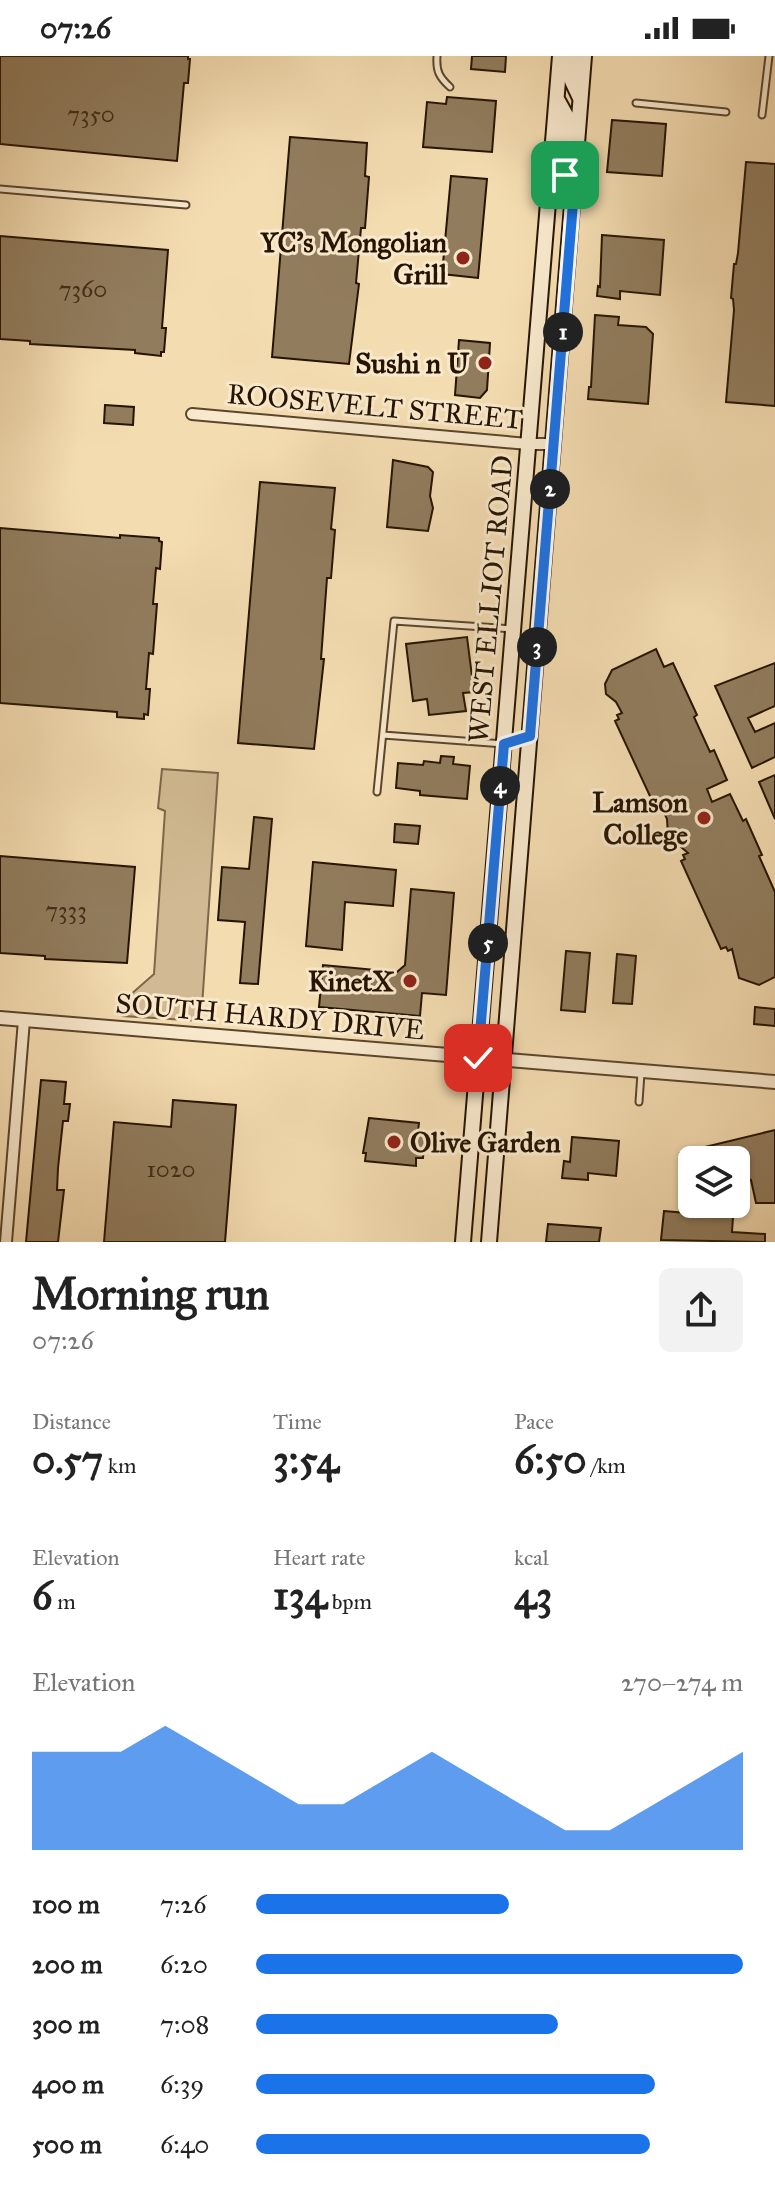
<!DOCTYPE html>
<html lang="en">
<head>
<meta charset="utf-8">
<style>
  :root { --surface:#fff; --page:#f2f2f2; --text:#222; --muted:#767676; --accent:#1a73e8 }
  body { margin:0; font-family:"IM FELL Great Primer",serif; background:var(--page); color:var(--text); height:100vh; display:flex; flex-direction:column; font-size:30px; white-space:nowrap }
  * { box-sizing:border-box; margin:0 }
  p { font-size:26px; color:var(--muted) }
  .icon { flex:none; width:44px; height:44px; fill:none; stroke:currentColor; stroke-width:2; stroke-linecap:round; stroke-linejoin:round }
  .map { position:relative; height:1186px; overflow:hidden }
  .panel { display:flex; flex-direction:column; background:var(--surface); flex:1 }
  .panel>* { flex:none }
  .fabs { position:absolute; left:678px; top:1090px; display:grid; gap:16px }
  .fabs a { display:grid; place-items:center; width:72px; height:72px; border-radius:12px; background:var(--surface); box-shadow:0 2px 6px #0004; font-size:40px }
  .pin { position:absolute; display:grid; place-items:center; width:68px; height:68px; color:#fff; margin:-34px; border-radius:16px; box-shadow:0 4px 12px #0006 }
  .km { position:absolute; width:40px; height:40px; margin:-20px; border-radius:50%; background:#222; color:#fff; font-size:22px; line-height:40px; text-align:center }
  .round { display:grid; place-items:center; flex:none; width:84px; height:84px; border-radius:12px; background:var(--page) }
  .overview { display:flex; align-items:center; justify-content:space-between; height:136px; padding:0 32px }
  h1 { font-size:44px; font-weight:700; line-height:60px }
  .stats { display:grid; grid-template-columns:repeat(3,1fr); gap:12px; height:136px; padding:8px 32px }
  .stats div { display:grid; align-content:center }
  .stats b { font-size:40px; font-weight:700 }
  .stats small { font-size:22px; font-weight:400 }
  .stats p { font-size:22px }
  .chart { height:224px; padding:16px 32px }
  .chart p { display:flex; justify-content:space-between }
  .chart svg { width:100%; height:144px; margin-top:8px; fill:var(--accent); opacity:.7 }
  ul { padding:0 32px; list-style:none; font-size:26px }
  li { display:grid; grid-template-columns:128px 96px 1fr; align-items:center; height:60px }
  li i { height:20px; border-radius:10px; background:var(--accent) }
  .status { display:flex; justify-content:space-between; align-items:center; height:56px; padding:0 40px; background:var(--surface); direction:ltr }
  .status svg { height:22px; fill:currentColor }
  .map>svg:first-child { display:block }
</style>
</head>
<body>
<div class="status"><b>07:26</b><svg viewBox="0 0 49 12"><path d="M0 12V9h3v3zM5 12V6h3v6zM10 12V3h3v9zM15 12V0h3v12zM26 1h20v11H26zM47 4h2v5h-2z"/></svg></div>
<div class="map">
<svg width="775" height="1186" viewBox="0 0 775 1186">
  <rect width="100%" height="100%" fill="#f4dcb1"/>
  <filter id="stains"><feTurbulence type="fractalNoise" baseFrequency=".0025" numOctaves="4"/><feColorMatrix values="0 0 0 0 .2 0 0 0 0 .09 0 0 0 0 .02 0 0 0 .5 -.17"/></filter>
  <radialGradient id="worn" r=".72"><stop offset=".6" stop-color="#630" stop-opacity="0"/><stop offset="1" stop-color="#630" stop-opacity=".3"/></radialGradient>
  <!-- green -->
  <path fill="#d1ba93" stroke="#7c674a" stroke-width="2" d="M162 713 218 717 201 965 123 960 129 940 154 918 165 755 158 752Z"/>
  <!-- building -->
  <path fill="#917c5d" stroke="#261401" stroke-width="2" d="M0 0H188V3H190L188 27H184L177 105 0 88Z
    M472 0H506L505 16 471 13Z
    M447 41 496 45 492 96 423 91 427 46 446 48Z
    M612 64 666 68 662 120 607 116Z
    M290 81 367 87 365 120 369 121 365 172H361L356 227 359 228 349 308 272 301Z
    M746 106 775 108V350L726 346 734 254 733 243 731 242 734 208H736L738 197Z
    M451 120 487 123 478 222 442 218Z
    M602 179 664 184 660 239 620 235V243L597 240 598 230 600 231Z
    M0 180 168 194 162 272H166L164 296H161V300L135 297V294L30 288V285L0 283Z
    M595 259 619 261 618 269 646 271 653 278 648 348 588 343 589 331H591Z
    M459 284 490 287 487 334 480 342 455 339Z
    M105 349 134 351 133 369 104 367Z
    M393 404 428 411 433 416 430 440 433 452 428 475 387 471Z
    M260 426 335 432 331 473 335 474 331 522H327L321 603H324L314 693 238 687Z
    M0 472 120 482V479L159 482V485L162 486 160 513 156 512 153 548H157L153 598 149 597 146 633H150L148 659 144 658V663L117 661V656L0 647Z
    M467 581 474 636 463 637 466 655 429 659 427 643 413 645 406 588Z
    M656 593 664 611 673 607 697 659 694 661 710 696 714 694 727 724 707 733 712 746 730 738 743 765 746 763 762 799 759 800 775 836V921L759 929 739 922 732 893 728 895 726 891 721 893 681 805 685 803 683 799 688 797 668 780 667 763 661 750 656 753 615 665 619 663 617 659 622 657 616 646 606 638 605 628 612 614Z
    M775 607V650L748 662 755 676 775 667V701L752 712 715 630Z
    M441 700 454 701 453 708 470 710 467 743 420 739V735L396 732 398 707 423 709 424 705 440 707Z
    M775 719V763L759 726Z
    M254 761 272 763 258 928 240 927 245 866 218 864 222 811 249 813Z
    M395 768 420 770 418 788 394 786Z
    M0 800 135 811 127 907 45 903V900L0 897Z
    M313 806 396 814 393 850 345 846 342 894 306 890Z
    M411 833 454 837 446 939 422 937 420 960 319 951 323 909 397 916 405 909Z
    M566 895 590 897 585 956 561 954Z
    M617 898 636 900 632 948 613 947Z
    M755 951 775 953V970L754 968Z
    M41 1024 66 1026 64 1048H70L68 1065H63L58 1112 57 1134H64L58 1186H26Z
    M173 1044 236 1049 225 1186H104L114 1066 171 1071Z
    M369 1062 419 1067 418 1075H425L423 1102H416V1110L365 1105 366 1097H363Z
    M775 1074V1147H756L751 1124 736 1128V1104H692V1130H689L680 1097Z
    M572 1081 619 1085 616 1120 588 1117V1124L562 1122 564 1105 570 1106Z
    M664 1155 733 1161 732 1176 765 1178V1186L661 1184Z
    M548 1168 601 1172 599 1186H546Z"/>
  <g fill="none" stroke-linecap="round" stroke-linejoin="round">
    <defs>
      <path id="service" d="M437 0C436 15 439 21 450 31
        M636 47 726 56
        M762 59 769 0
        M0 133 186 149
        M383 679 504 688 525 681
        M377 736 394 565 512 573
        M639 1046 641 1017"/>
      <path id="minor" d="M192 358 528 388H553
        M6 1186 24 964"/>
      <path id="tertiary" d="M0 962 775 1026"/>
      <path id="secondary" d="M574 0 572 25 580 42
        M557 43 568 63 565 119 570 139
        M463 1186 560 0
        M489 1186 584 0"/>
    </defs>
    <!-- service casing -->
    <use href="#service" stroke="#5a462d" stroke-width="9"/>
    <!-- minor casing -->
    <use href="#minor" stroke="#5a462d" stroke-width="14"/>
    <!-- tertiary casing -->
    <use href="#tertiary" stroke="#5a462d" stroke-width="16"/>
    <!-- secondary casing -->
    <use href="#secondary" stroke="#261401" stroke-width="18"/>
    <!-- service -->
    <use href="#service" stroke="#f8e8cc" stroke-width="5"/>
    <!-- minor -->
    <use href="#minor" stroke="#f8e8cc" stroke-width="10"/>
    <!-- tertiary -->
    <use href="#tertiary" stroke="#f8e8cc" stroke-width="12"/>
    <!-- secondary -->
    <use href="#secondary" stroke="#f8e8cc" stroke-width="14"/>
  </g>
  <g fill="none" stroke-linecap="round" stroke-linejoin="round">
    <defs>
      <path id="route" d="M478 1002 504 688 530 680 573 147 565 119"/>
    </defs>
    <!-- route casing -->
    <use href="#route" stroke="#fff" stroke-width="16"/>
    <!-- route -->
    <use href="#route" stroke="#1a73e8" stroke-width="10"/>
  </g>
  <!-- markers -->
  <g fill="#8f2418" stroke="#f8e8cc" stroke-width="3">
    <circle cx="463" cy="202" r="8"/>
    <circle cx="485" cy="307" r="8"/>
    <circle cx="704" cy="762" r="8"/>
    <circle cx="410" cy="925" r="8"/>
    <circle cx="394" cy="1086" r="8"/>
  </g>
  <g text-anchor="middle" stroke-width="6" stroke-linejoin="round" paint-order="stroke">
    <!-- number labels -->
    <g font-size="24" fill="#412e18">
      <text x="91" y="66">7350</text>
      <text x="83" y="241">7360</text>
      <text x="66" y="862">7333</text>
      <text x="171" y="1121">1020</text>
    </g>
    <!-- poi labels -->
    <g font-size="28" font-weight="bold" fill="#261401" stroke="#f8e8cc" text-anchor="end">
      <text x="447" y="196">YC's Mongolian<tspan x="447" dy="32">Grill</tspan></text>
      <text x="469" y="317">Sushi n U</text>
      <text x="688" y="756">Lamson<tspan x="688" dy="32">College</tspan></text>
      <text x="394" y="935">KinetX</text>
      <text x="410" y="1096" text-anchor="start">Olive Garden</text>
    </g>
    <!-- street labels -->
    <g font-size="28" fill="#261401" stroke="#f8e8cc">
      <text transform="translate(375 350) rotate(5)" y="10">ROOSEVELT STREET</text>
      <text transform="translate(490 543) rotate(-85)" y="10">WEST ELLIOT ROAD</text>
      <text transform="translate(270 960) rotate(5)" y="10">SOUTH HARDY DRIVE</text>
    </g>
  </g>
  <rect width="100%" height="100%" filter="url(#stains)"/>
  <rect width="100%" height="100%" fill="url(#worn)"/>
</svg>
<div class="fabs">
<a><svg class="icon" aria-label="layers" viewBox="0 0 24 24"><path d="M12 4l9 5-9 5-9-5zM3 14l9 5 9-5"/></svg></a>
</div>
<div class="pin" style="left:565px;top:119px;background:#1e9e55"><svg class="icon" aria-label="arrive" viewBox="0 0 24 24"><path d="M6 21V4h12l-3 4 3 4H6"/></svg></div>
<div class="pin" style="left:478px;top:1002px;background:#d93025"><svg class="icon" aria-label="check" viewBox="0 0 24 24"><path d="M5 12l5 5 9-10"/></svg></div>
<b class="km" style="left:563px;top:276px">1</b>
<b class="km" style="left:550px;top:433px">2</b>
<b class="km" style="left:537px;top:591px">3</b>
<b class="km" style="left:500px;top:730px">4</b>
<b class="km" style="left:488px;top:887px">5</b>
</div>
<section class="panel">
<div class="overview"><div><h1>Morning run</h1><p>07:26</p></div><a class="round"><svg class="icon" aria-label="share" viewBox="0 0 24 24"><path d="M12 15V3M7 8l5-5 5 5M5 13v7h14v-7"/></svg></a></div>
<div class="stats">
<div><p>Distance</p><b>0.57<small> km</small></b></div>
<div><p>Time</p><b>3:54</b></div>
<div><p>Pace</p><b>6:50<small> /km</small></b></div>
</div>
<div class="stats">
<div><p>Elevation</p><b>6<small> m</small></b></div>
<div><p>Heart rate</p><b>134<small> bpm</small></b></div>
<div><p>kcal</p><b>43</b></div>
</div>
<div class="chart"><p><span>Elevation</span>270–274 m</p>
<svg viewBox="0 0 160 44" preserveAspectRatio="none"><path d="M0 44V14L10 14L20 14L30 6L40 14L50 22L60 30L70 30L80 22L90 14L100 22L110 30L120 38L130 38L140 30L150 22L160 14V44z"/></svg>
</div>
<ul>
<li><b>100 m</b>7:26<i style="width:52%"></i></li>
<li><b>200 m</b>6:20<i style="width:100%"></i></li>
<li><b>300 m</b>7:08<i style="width:62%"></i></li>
<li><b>400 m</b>6:39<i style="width:82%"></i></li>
<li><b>500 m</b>6:40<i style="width:81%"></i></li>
</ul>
</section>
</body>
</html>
